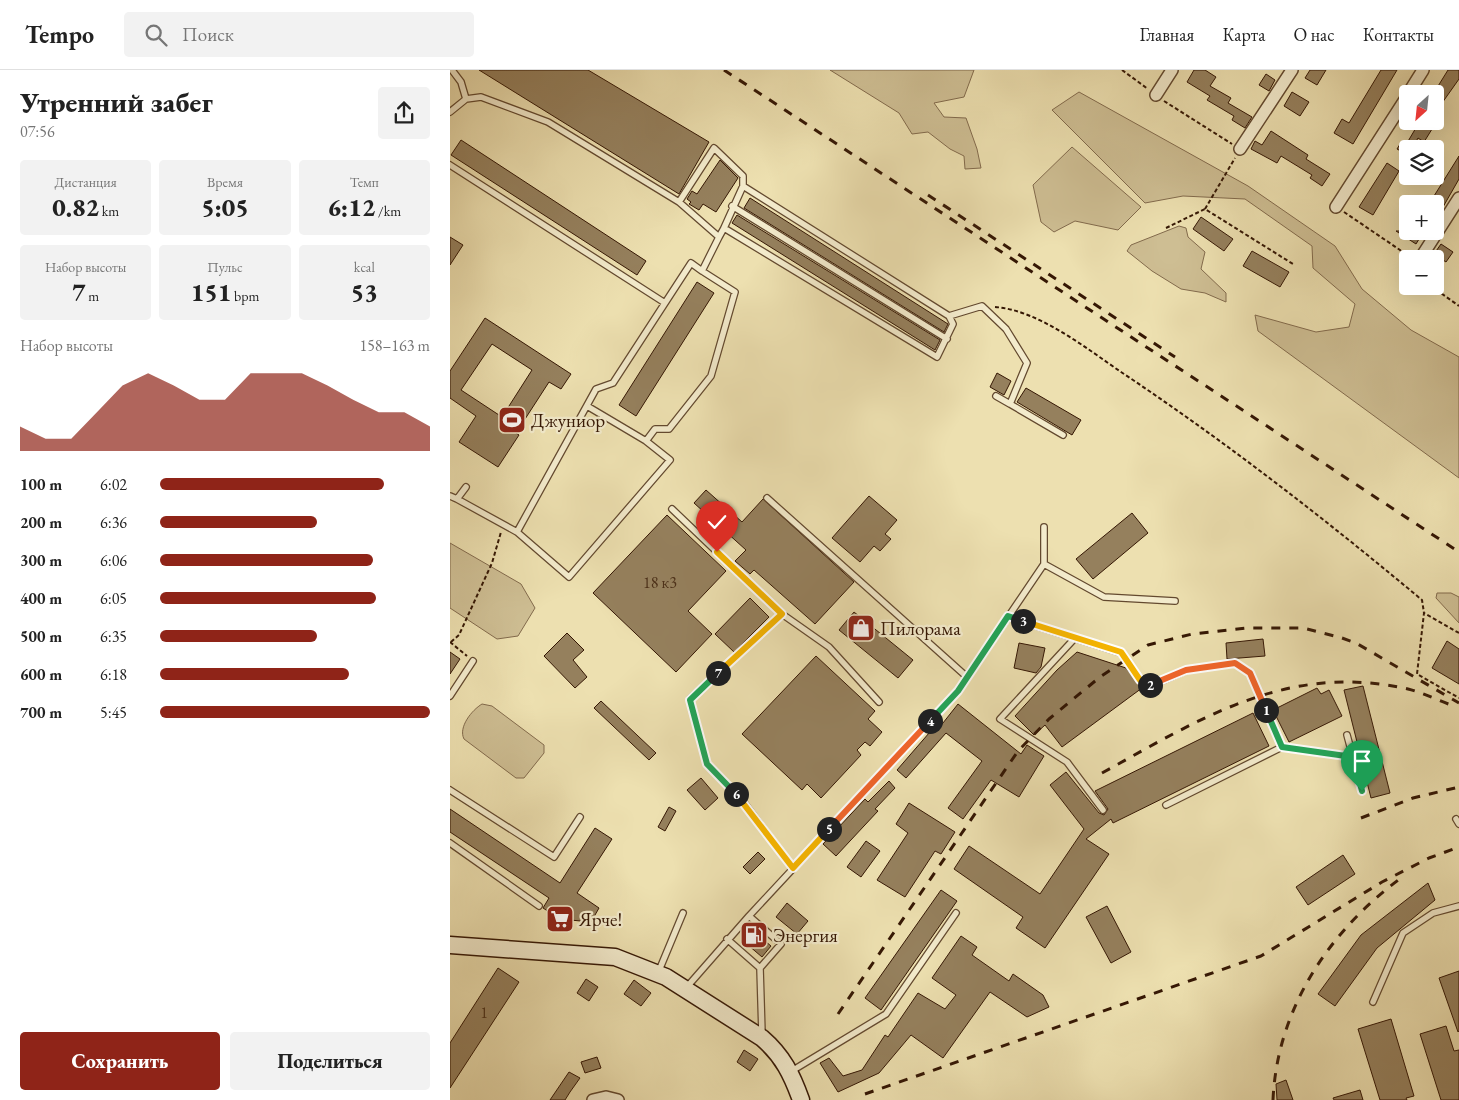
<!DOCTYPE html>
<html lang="ru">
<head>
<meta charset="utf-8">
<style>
  :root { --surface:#fff; --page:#f2f2f2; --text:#222; --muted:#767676; --line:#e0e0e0; --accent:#8f2418 }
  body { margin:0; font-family:"EB Garamond",serif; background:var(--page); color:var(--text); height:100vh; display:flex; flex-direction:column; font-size:19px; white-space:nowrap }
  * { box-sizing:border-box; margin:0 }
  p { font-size:16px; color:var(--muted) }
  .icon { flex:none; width:28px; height:28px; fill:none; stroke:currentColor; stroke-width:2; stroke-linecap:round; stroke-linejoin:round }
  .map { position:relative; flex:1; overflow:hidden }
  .side { display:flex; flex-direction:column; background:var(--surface); width:450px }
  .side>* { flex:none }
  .needle { width:32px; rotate:207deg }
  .controls { position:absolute; left:949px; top:15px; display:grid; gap:10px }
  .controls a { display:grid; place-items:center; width:45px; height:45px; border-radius:5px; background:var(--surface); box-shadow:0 5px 20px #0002; font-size:25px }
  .pin { position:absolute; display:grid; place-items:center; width:42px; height:42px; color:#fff; margin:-51px -21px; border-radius:50% 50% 50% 0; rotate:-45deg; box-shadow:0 0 5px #0007 }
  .pin .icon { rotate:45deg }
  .km { position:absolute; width:25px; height:25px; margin:-12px; border-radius:50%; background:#222; color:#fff; font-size:14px; line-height:25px; text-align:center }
  .round { display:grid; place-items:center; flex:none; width:52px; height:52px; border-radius:5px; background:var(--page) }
  .head { display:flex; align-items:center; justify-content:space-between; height:85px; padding:0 20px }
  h1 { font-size:28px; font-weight:800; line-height:38px }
  .metrics { display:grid; grid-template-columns:repeat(3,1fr); gap:8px; height:85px; padding:5px 20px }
  .metrics div { display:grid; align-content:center; border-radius:5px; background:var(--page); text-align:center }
  .metrics b { font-size:25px; font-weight:800 }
  .metrics small { font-size:14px; font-weight:400 }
  .metrics p { font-size:14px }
  .chart { height:140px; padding:10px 20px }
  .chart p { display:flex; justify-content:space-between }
  .chart svg { width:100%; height:90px; margin-top:5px; fill:var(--accent); opacity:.7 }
  .action { display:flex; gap:10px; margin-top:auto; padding:10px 20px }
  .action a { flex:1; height:58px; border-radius:5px; background:var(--accent); color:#fff; font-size:20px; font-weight:800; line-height:58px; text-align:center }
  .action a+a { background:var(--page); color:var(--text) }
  ul { padding:0 20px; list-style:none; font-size:16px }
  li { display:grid; grid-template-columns:80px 60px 1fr; align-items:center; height:38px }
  li i { height:12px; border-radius:6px; background:var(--accent) }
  header { display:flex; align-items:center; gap:30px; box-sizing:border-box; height:70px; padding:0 25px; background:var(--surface); border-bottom:1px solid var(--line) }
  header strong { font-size:24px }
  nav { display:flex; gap:28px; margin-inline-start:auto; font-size:18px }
  .search { width:350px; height:45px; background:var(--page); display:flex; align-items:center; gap:12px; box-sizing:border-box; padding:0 18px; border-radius:5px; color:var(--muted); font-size:19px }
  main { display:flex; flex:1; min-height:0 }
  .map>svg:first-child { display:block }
</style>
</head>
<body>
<header>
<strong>Tempo</strong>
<div class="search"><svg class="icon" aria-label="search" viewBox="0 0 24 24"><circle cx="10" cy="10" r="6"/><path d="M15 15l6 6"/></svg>Поиск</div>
<nav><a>Главная</a><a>Карта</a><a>О нас</a><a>Контакты</a></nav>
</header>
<main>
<section class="side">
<div class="head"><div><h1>Утренний забег</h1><p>07:56</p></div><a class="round"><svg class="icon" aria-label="share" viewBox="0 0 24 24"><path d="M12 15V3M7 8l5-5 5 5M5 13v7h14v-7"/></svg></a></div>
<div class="metrics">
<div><p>Дистанция</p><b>0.82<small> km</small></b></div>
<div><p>Время</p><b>5:05</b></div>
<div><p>Темп</p><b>6:12<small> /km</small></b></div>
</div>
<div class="metrics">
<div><p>Набор высоты</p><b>7<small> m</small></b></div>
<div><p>Пульс</p><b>151<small> bpm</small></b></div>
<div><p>kcal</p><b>53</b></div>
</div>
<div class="chart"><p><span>Набор высоты</span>158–163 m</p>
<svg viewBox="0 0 160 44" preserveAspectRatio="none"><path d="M0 44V32L10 38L20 38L30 25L40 12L50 6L60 12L70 19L80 19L90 6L100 6L110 6L120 12L130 19L140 25L150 25L160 32V44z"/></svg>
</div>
<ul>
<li><b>100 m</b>6:02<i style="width:83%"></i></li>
<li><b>200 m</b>6:36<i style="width:58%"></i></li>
<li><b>300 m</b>6:06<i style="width:79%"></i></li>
<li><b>400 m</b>6:05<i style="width:80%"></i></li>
<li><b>500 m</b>6:35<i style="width:58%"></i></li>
<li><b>600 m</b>6:18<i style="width:70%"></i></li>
<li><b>700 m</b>5:45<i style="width:100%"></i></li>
</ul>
<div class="action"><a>Сохранить</a><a>Поделиться</a></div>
</section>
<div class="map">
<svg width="1009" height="1030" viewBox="0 0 1009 1030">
  <rect width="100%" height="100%" fill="#ede0b0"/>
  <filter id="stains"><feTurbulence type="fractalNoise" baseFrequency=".004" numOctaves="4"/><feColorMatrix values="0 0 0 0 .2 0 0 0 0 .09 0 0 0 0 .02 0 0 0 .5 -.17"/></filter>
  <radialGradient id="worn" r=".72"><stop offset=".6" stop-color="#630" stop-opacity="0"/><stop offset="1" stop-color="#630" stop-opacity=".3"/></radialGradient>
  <!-- green -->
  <path fill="#cebe93" stroke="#826a4c" d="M380 0H524L514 27 484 33 494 47 516 48 527 79 531 98 515 99 514 86 500 79 478 62 462 64 449 43Z
    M629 22 798 116 885 176 912 219 961 260 1009 287V408L808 261 805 245 866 262 899 257 905 234 863 198 862 176 795 129 733 126 695 133 602 40Z
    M622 77 691 137 668 160 625 151 604 162 591 152 583 115Z
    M729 156 736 158 738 167 755 182 751 199 776 223V232L755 223 731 219 702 201 677 181 681 175Z
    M0 473 71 514 85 538 68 566 47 569 0 538Z
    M987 523H1001L1009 527V553L986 528Z
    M32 634 42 636 94 675V683L74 708H66L14 669C8 657 22 640 32 634Z"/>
  <!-- building -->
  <path fill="#95805d" stroke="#351704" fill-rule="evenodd" d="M29 0H138L259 72 229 124Z
    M744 0H755L766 7 760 16 781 28 778 33 802 47 795 58 782 50 784 46 757 30 760 26 737 12Z
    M860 0H876L867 15 855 8Z
    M931 0H947L903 74 884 63 892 49 899 53Z
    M998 0H1009V9L985 43V21Z
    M816 4 825 10 819 21 809 15Z
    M842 22 859 32 850 46 834 36Z
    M970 51H987L974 72 968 68 962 79H958V85L947 79 952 71 957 73Z
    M821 61 858 85 856 89 880 104 872 116 860 108 862 105 831 86 827 93 801 79 805 71 812 75Z
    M11 70 196 191 187 205 1 85Z
    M1009 86V109L985 151V134H979Z
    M270 90 288 108 266 142 253 134 249 140 239 134 241 132 237 129 242 121 247 124Z
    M937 93 949 101 923 145 909 137Z
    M300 128 498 254 494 262 294 138Z
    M287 145 490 270 485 280 282 153Z
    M751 147 783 169 774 181 743 159Z
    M946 161H974L966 174Z
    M0 167 13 175 0 195Z
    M991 174 1003 182 996 192 984 184Z
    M802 181 839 202 830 217 793 196Z
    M247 212 264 223 186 346 169 335Z
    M35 248 121 304 111 319 99 312 66 363 69 365 48 397 9 372 26 346 0 328V301ZM42 274 82 300 52 347 11 320Z
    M547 303 561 311 554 325 540 317Z
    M576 318 631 350 622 365 567 332Z
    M256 420 292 452 313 429 404 512 365 554 304 500 300 504 285 491 296 480 244 433Z
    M419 426 447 450 435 464 441 469 430 481 424 476 410 492 382 468Z
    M682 443 698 463 643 509 626 489Z
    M217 445 276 501 238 541 262 564 226 602 143 523Z
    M300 528 319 547 284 582 265 564Z
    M404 542 463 590 448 608 389 560Z
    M117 563 134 580 123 590 137 607 125 618 94 586Z
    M813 569 815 586 777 589 776 573Z
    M997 571 1009 579V614L982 598Z
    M569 573 595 578 591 597 586 603 564 598Z
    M0 582 10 589 0 604Z
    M627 582 676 598 692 618 612 677 595 655 584 665 565 646 607 600Z
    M366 586 425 641 418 649 432 662 420 676 415 672 407 680 411 685 371 728 357 714 352 720 292 664Z
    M913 616 940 723 921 728 894 620Z
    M867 618 871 624 879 620 892 646 839 672 823 640Z
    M151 631 206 683 199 690 144 638Z
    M508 634 571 684 577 675 594 686 569 727 541 710 513 749 498 738 532 691 496 663 456 708 447 700 486 655 489 658Z
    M803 643 819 676 663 753 661 749 636 769 659 784 595 878 566 858 573 847 504 799 519 776 590 824 634 759 600 715 616 702 649 743 654 745 658 739 645 721Z
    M251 708 268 728 255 740 237 720Z
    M439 711 445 718 425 739 428 741 386 786 373 774 415 729 418 732Z
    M459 733 505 762 491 784 485 781 455 827 427 810 458 763 446 754Z
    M219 737 226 741 215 761 208 757Z
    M0 739 110 813 145 758 162 769 127 823 149 838 141 852 110 849 93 838 99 828 0 762Z
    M416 771 430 781 411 807 397 797Z
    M308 782 315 789 300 804 293 797Z
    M893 785 905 804 858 835 846 817Z
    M978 813 985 830 927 878 885 936 868 924 911 865Z
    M491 820 507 831 431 940 415 928Z
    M337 833 358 851 347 864 326 847Z
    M657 836 681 882 661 893 636 847Z
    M302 860 321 876 312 887 298 875 300 873 294 869Z
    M511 866 527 877 522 885 559 911 563 904 593 925 599 937 577 947 540 922 493 988 461 965 429 1003 388 1022 370 993 379 988 393 1006 412 1000 435 965 438 967 468 923 495 939 506 925 482 908Z
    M48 898 69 912 0 1018V973Z
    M1009 901V961L1008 962 989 908Z
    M136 909 148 917 139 931 127 923Z
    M184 910 201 923 191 936 174 924Z
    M941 949 964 1026 956 1028 957 1030H930L908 959Z
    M996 956 1004 981 1009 980V1030H991L970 964Z
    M294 980 308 989 300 1001 287 992Z
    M147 987 151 998 135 1003 131 992Z
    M119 1002 130 1008 120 1022 115 1030H100Z
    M836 1010 843 1030H827L826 1014Z
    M910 1020 913 1030H884L883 1028Z"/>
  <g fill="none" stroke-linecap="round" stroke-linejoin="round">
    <defs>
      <path id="service" d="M2 0 11 12 16 29
        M0 42 16 29 31 27 98 52 229 132 269 167 252 201 285 222 261 306 219 359H205L196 371 220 390 119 507 67 462 7 429
        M0 95 215 233
        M229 132 264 78 293 106V116
        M282 136 497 269
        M274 158 293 116 499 246 532 236 556 259 577 293 560 334 613 365
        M269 167 274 158 487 287 503 254 499 246
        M546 326 560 334
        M137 336 196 371
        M0 426 7 429 16 417
        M317 428 517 607
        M222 439 332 544
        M67 462 146 319 163 313 241 193 252 201
        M594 494 654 527 725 531
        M558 547 671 583 690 610 700 616 737 600 785 593 800 603 832 677 903 687
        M625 568 550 649 617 692 653 740
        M0 626 23 591
        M897 665 912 721
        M0 720 104 787 130 747
        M716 735 832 677
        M1006 749 1009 754
        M0 773 89 836
        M343 798 292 730 257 694 240 629 332 544 379 577 429 632
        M299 846 508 621 594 494V457
        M277 869 310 898
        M208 903 233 843
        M236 918 299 846 331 874 310 898 312 964
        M923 932 953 863 983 843 1009 836
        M340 1002 436 944 506 843"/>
      <path id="minor" d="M958 24 973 0
        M706 25 722 0
        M790 79 842 0
        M886 137 958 25
        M970 189 1009 128
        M143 1030 156 1027 168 1030"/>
      <path id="secondary" d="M0 875 165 887 216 907 312 968C333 986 342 1005 351 1030"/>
    </defs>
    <!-- service casing -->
    <use href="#service" stroke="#63492f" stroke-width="8"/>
    <!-- minor casing -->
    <use href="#minor" stroke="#63492f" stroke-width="14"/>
    <!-- secondary casing -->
    <use href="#secondary" stroke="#351704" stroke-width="19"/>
    <!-- path -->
    <path stroke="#351704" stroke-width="2" stroke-dasharray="4 2.5" stroke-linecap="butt" d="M672 0 698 19
      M714 31 782 74
      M755 139 785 88
      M894 142 950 180 959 189
      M716 158 755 139 843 194
      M981 216 1009 236
      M545 237C588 240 636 278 671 302 776 372 875 449 972 530L974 543
      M1009 563 974 543 967 604 1009 628
      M0 572 17 586
      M1 572 9 565 42 493 51 462"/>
    <!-- service -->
    <use href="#service" stroke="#f3ebcc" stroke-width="5.5"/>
    <!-- minor -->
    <use href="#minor" stroke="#f3ebcc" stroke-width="11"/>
    <!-- secondary -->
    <use href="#secondary" stroke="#f3ebcc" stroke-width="16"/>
    <!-- rail -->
    <path stroke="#351704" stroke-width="3" stroke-dasharray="9 9" stroke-linecap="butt" d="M274 0 1009 482
      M478 125 725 287
      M652 703C752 648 838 592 958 619 974 623 989 631 1004 636
      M911 748 963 728 1009 717
      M388 944 568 681 599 649 650 607 698 575 742 564 796 558H853L892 568 906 573 1009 633
      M415 1024 811 886 932 812 979 788 1009 777
      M823 1030C827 939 879 861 951 808"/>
  </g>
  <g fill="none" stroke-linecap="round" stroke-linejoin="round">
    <defs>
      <path id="split-1" d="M816 640 832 677 903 687 912 721"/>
      <path id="split-2" d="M700 615 736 600 785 593 800 603 816 640"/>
      <path id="split-3" d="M573 551 671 582 690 610 700 615"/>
      <path id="split-4" d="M480 651 508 621 558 546 573 551"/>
      <path id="split-5" d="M379 759 480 651"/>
      <path id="split-6" d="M286 724 343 798 379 759"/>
      <path id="split-7" d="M268 603 240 630 257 694 286 724"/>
      <path id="split-8" d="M267 482 332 544 268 603"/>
    </defs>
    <!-- split-1 casing -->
    <use href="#split-1" stroke="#fff" stroke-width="10"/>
    <!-- split-2 casing -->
    <use href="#split-2" stroke="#fff" stroke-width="10"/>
    <!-- split-3 casing -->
    <use href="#split-3" stroke="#fff" stroke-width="10"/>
    <!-- split-4 casing -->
    <use href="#split-4" stroke="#fff" stroke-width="10"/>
    <!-- split-5 casing -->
    <use href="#split-5" stroke="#fff" stroke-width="10"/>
    <!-- split-6 casing -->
    <use href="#split-6" stroke="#fff" stroke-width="10"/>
    <!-- split-7 casing -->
    <use href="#split-7" stroke="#fff" stroke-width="10"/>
    <!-- split-8 casing -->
    <use href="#split-8" stroke="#fff" stroke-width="10"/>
    <!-- split-1 -->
    <use href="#split-1" stroke="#22a559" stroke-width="6"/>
    <!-- split-2 -->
    <use href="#split-2" stroke="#f0652b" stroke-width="6"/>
    <!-- split-3 -->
    <use href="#split-3" stroke="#f5b400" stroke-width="6"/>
    <!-- split-4 -->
    <use href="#split-4" stroke="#22a559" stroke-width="6"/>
    <!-- split-5 -->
    <use href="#split-5" stroke="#f0652b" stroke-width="6"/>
    <!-- split-6 -->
    <use href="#split-6" stroke="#f5b400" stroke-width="6"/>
    <!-- split-7 -->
    <use href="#split-7" stroke="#22a559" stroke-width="6"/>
    <!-- split-8 -->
    <use href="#split-8" stroke="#f5b400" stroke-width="6"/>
  </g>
  <!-- icons -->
  <defs>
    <symbol id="stadium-square" viewBox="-11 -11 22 22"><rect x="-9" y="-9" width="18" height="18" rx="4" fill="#8f2418" stroke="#f3ebcc"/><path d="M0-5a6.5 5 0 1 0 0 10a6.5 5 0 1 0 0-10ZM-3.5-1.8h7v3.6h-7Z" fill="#fff"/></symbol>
    <symbol id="shop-square" viewBox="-11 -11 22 22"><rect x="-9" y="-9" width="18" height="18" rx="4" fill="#8f2418" stroke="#f3ebcc"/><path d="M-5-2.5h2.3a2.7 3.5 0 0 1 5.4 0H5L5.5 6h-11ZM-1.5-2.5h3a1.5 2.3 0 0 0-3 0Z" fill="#fff"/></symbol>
    <symbol id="supermarket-square" viewBox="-11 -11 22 22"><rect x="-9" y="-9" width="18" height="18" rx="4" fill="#8f2418" stroke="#f3ebcc"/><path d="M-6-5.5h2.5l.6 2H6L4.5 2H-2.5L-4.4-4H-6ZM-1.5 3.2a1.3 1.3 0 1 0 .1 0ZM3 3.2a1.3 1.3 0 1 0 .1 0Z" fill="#fff"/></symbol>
    <symbol id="fuel-square" viewBox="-11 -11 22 22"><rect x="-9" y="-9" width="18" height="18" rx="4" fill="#8f2418" stroke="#f3ebcc"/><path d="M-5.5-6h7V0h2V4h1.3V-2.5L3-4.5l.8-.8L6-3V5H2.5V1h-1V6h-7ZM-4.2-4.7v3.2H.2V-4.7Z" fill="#fff"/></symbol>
  </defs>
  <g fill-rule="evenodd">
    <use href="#stadium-square" x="46" y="334" width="32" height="32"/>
    <use href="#shop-square" x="395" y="542" width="32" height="32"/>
    <use href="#supermarket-square" x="94" y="833" width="32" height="32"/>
    <use href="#fuel-square" x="288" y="849" width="32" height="32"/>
  </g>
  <g text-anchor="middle" stroke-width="4.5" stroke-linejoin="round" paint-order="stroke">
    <!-- number labels -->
    <g font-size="16" fill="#4d311a">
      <text x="210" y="518">18 к3</text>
      <text x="34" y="948">1</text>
    </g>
    <!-- poi labels -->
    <g font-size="19" fill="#351704" stroke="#f3ebcc" text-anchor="start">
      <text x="81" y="357">Джуниор</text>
      <text x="430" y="565">Пилорама</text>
      <text x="129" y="856">Ярче!</text>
      <text x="323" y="872">Энергия</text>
    </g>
  </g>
  <rect width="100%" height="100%" filter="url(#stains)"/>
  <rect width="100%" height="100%" fill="url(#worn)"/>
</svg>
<div class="controls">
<a><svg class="needle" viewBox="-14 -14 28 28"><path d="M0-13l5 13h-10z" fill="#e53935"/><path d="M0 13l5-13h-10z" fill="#767676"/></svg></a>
<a><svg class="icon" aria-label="layers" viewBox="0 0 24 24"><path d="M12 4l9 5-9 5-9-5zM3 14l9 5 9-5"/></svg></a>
<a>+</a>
<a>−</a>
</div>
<div class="pin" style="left:912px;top:721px;background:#1e9e55"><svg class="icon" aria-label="arrive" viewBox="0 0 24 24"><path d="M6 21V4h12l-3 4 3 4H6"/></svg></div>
<div class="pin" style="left:267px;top:482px;background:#d93025"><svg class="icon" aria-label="check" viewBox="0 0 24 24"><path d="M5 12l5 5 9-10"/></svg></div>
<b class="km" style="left:816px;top:640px">1</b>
<b class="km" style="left:700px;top:615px">2</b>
<b class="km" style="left:573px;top:551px">3</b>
<b class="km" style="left:480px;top:651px">4</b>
<b class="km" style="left:379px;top:759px">5</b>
<b class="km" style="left:286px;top:724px">6</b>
<b class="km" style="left:268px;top:603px">7</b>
</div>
</main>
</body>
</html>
